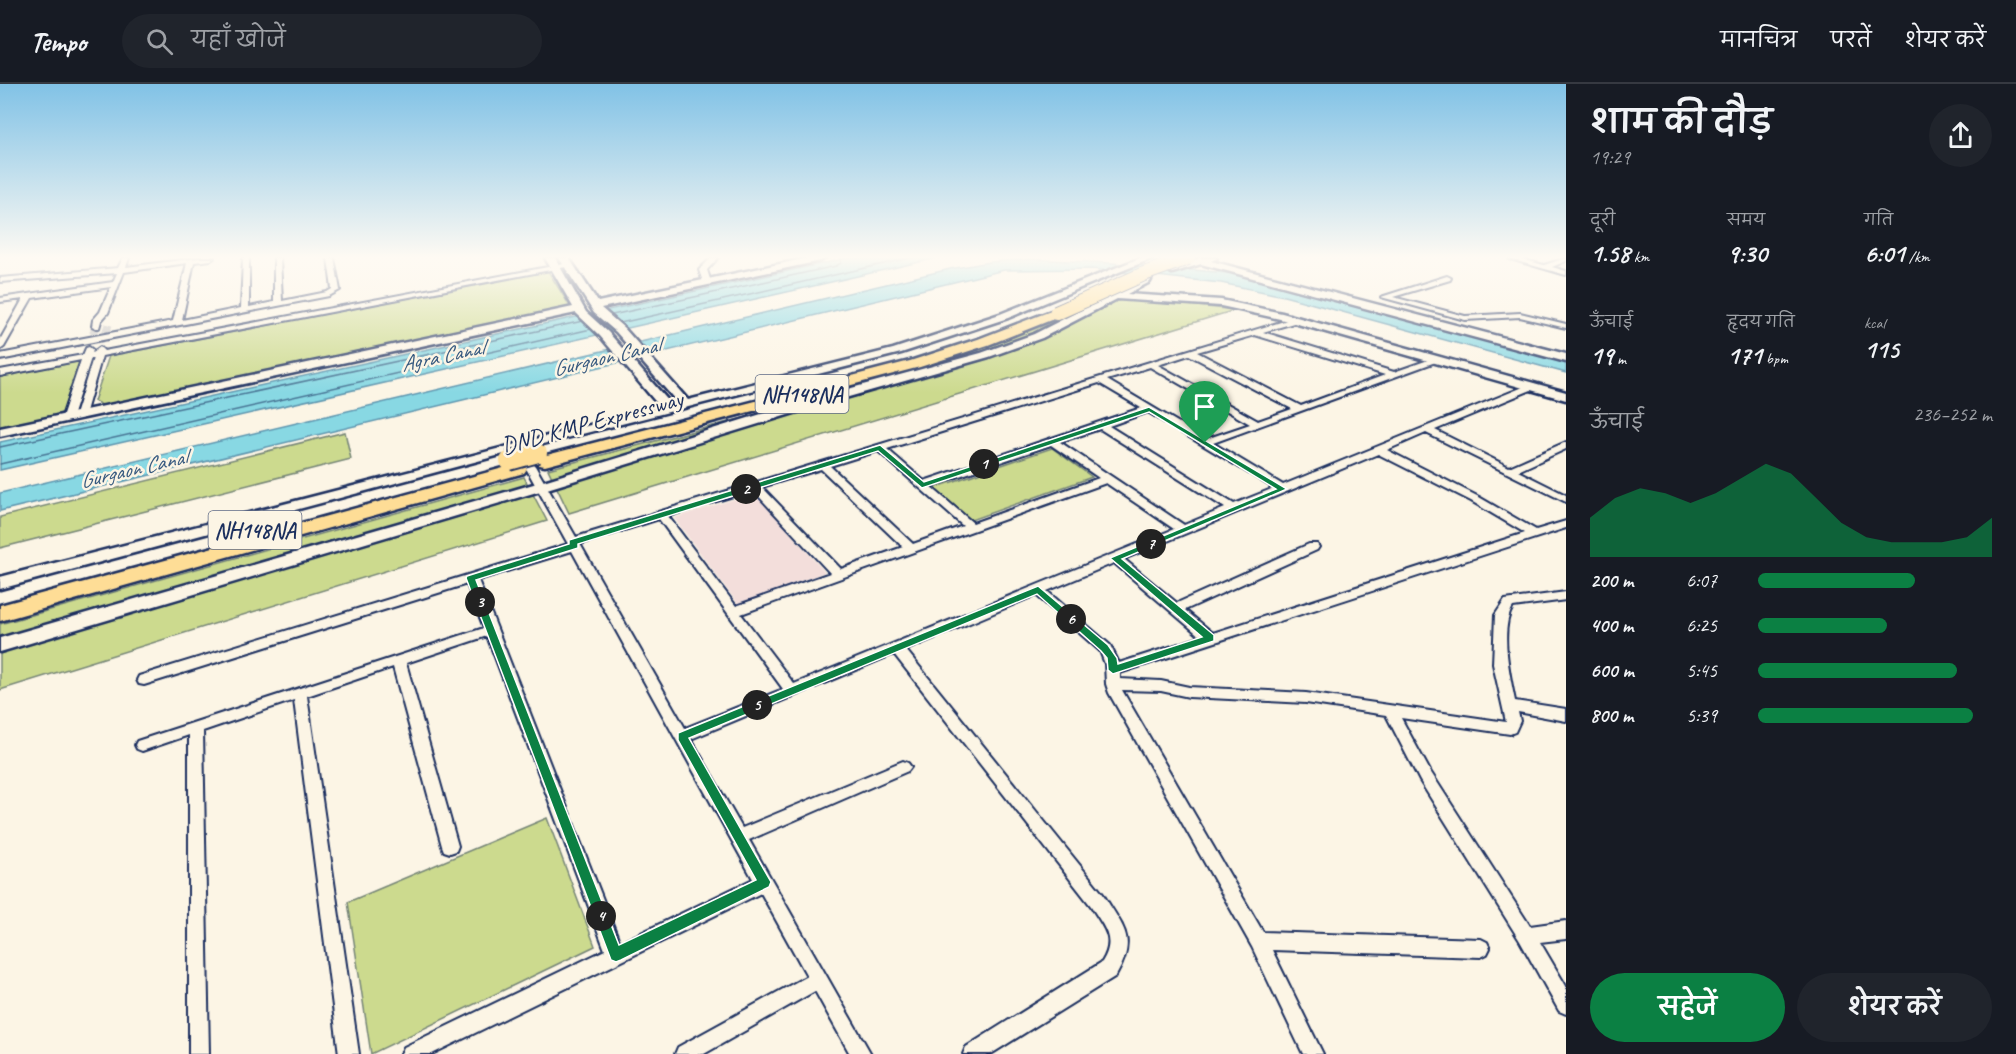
<!DOCTYPE html>
<html lang="hi">
<head>
<meta charset="utf-8">
<style>
  :root { --surface:#171b24; --page:#20242c; --text:#f1f3f6; --muted:#9ea1a6; --line:#363941; --accent:#0b8043 }
  body { margin:0; font-family:Caveat,"Playpen Sans Deva",sans-serif; background:var(--page); color:var(--text); height:100vh; display:flex; flex-direction:column; font-size:22px; white-space:nowrap }
  * { box-sizing:border-box; margin:0 }
  p { font-size:20px; color:var(--muted) }
  .icon { flex:none; width:33px; height:33px; fill:none; stroke:currentColor; stroke-width:2; stroke-linecap:round; stroke-linejoin:round }
  .map { position:relative; flex:1; overflow:hidden }
  .side { display:flex; flex-direction:column; background:var(--surface); width:450px }
  .side>* { flex:none }
  .pin { position:absolute; display:grid; place-items:center; width:51px; height:51px; color:#fff; margin:-62px -26px; border-radius:50% 50% 50% 0; rotate:-45deg; box-shadow:0 0 6px #0007 }
  .pin .icon { rotate:45deg }
  .km { position:absolute; width:30px; height:30px; margin:-15px; border-radius:50%; background:#222; color:#fff; font-size:16px; line-height:30px; text-align:center }
  .round { display:grid; place-items:center; flex:none; width:63px; height:63px; border-radius:32px; background:var(--page) }
  .overview { display:flex; align-items:center; justify-content:space-between; height:102px; padding:0 24px }
  h1 { font-size:33px; font-weight:600; line-height:45px }
  .metrics { display:grid; grid-template-columns:repeat(3,1fr); gap:9px; height:102px; padding:6px 24px }
  .metrics div { display:grid; align-content:center }
  .metrics b { font-size:26px; font-weight:600 }
  .metrics small { font-size:16px; font-weight:400 }
  .metrics p { font-size:16px }
  .chart { height:168px; padding:12px 24px }
  .chart p { display:flex; justify-content:space-between }
  .chart svg { width:100%; height:108px; margin-top:6px; fill:var(--accent); opacity:.7 }
  .cta { display:flex; gap:12px; margin-top:auto; padding:12px 24px }
  .cta a { flex:1; height:69px; border-radius:36px; background:var(--accent); color:#fff; font-size:24px; font-weight:600; line-height:69px; text-align:center }
  .cta a+a { background:var(--page); color:var(--text) }
  ul { padding:0 24px; list-style:none; font-size:20px }
  li { display:grid; grid-template-columns:96px 72px 1fr; align-items:center; height:45px }
  li i { height:15px; border-radius:8px; background:var(--accent) }
  header { display:flex; align-items:center; gap:36px; box-sizing:border-box; height:84px; padding:0 30px; background:var(--surface); border-bottom:2px solid var(--line) }
  header strong { font-size:28px }
  nav { display:flex; gap:33px; margin-inline-start:auto; font-size:21px }
  .search { width:420px; height:54px; background:var(--page); display:flex; align-items:center; gap:15px; box-sizing:border-box; padding:0 21px; border-radius:33px; color:var(--muted); font-size:22px }
  main { display:flex; flex:1; min-height:0 }
  .map>svg:first-child { display:block }
</style>
</head>
<body>
<header>
<strong>Tempo</strong>
<div class="search"><svg class="icon" aria-label="search" viewBox="0 0 24 24"><circle cx="10" cy="10" r="6"/><path d="M15 15l6 6"/></svg>यहाँ खोजें</div>
<nav><a>मानचित्र</a><a>परतें</a><a>शेयर करें</a></nav>
</header>
<main>
<div class="map">
<svg width="1566" height="970" viewBox="0 0 1566 970">
  <rect width="100%" height="100%" fill="#fcf5e5"/>
  <filter id="ink" filterUnits="userSpaceOnUse"><feTurbulence type="fractalNoise" baseFrequency=".0167" numOctaves="2"/><feDisplacementMap in="SourceGraphic" scale="12" xChannelSelector="R" yChannelSelector="G"/><feConvolveMatrix kernelMatrix="1 2 1 2 8 2 1 2 1" color-interpolation-filters="sRGB"/></filter>
  <g filter="url(#ink)">
    <!-- built -->
    <path fill="#f3dedb" d="M754 409 825 488 738 520 674 434Z"/>
    <!-- green -->
    <path fill="#ccda8e" stroke="#748476" stroke-width="1.5" d="M548 187 571 224 106 323 94 317 109 272Z
      M1129 215 1235 226 569 429 548 385 924 287 1103 219Z
      M81 277 62 329 0 345V293Z
      M345 348 351 375 0 464V433Z
      M1052 364 1092 393 971 436 934 404Z
      M524 393 547 437 0 606V540Z
      M547 734 595 862 371 970 348 818Z"/>
    <!-- water -->
    <path fill="#88d8e3" stroke="#5c94ae" stroke-width="1.5" d="M848 174H937L0 386V358Z
      M1028 175 1112 179 1239 190 1566 278V289L1284 212 1221 199 1092 185 1004 186 0 427V409L950 185 990 178Z"/>
    <g fill="none" stroke-linecap="round" stroke-linejoin="round">
      <!-- shore -->
      <path stroke="#477393" stroke-width="1.5" d="M612 231 836 182 841 179V174
        M620 239 910 174
        M0 363 583 237
        M0 380 591 245"/>
      <!-- street-tunnel -->
      <path stroke="#cfcdca" stroke-width="8" stroke-dasharray="8 4" stroke-linecap="butt" d="M106 248 109 239
        M93 250 96 242"/>
      <defs>
        <path id="street" d="M123 174H129L126 183 198 174H214L211 176 194 178 182 236 241 224 243 174H249V223L274 218V174H280L282 217 327 208 332 205 328 174H334L340 206 329 212 0 276V270L173 237 187 179 124 188 108 229 101 237 99 244H96L92 242 93 236 100 228 111 203 32 214 4 263 0 266V256L23 215 0 218V214L113 198 117 189 0 198V194L118 184Z
          M711 174H718L707 186 711 198 707 200 703 198 699 186Z
          M1509 174H1518L1544 181 1566 174V177L1552 183 1566 187V191L1510 175Z
          M569 179 571 180V182L102 272 85 331 80 334 75 331 93 274H91L72 333 67 336 62 333 81 276 0 292V286L83 271 86 264 89 263 93 266 92 269 100 263 104 267Z
          M1447 192 1451 194 1450 196 1393 213 1465 232 1520 229 1566 240V244L1520 233 1465 236 1381 213Z
          M1294 234H1297V238L1263 248 1394 288 1434 274 1441 276 1213 359 1283 401 1533 299 1538 302 1536 304 1435 346 1509 383 1566 358V365L1518 387 1566 411V418L1426 349 1387 366 1479 413 1536 446 1566 437V444L1120 589V595L1161 597 1189 603 1306 609 1506 638 1493 580 1495 531 1505 516 1566 508V516L1513 523C1499 545 1510 592 1515 617L1566 625V637L1518 628 1520 637 1515 648 1510 650 1401 634 1430 687 1530 842 1566 837V855L1540 858 1566 902V930L1559 927 1520 857 1420 697 1386 631 1306 619 1189 613 1161 607 1122 606 1263 848 1481 855 1487 858 1490 864 1487 870 1481 873 1272 866 1323 970H1303L1252 863 1109 609 1106 600 1105 580 1100 567 1036 511 906 566 1103 810C1123 844 1138 853 1116 892L991 970H963L966 963 1102 878C1117 854 1103 843 1091 822L894 570 691 655 742 744 898 679 903 677 908 679 911 683 908 687 749 756 871 970H850L815 907 704 970H675L678 963 807 892 761 809 432 970H401L404 963 605 866 487 552 406 579 458 762 456 767 450 769 444 767 442 762 393 583 307 612 359 970H339L294 616 203 647 209 970H189V651L142 667 137 665 135 661 137 657 484 544 467 500 144 601 139 600 137 596 139 592 568 460 517 368 518 366H526L527 368 576 453ZM1255 251 1385 291 1301 322 1197 268ZM1189 271 1292 325 1258 337 1158 281ZM1150 283 1250 340 1206 355 1107 296ZM1099 299 1141 324 924 397 887 365ZM1148 328 1274 404 1234 420 1109 342ZM1100 345 1225 424 1184 441 1060 358ZM1051 361 1099 394 973 439 930 402ZM878 367 963 442 913 460 830 382ZM1378 370 1471 417 1525 449 1213 549 1185 526 1317 466 1319 463 1317 460H1309L1177 519 1124 475ZM821 385 903 463 841 485 762 403ZM1106 399 1174 445 794 600 741 530ZM753 406 830 489 736 522 668 432ZM659 435 783 605 685 644 580 460ZM572 467 753 795 620 859 478 496ZM1114 479 1201 553 1119 579 1110 561 1047 507Z"/>
        <path id="secondary" d="M545 174H555L586 228 608 248 671 320 677 318 616 248 594 229 559 174H569L598 218 808 174H825L820 177 601 224 624 244 688 316 893 265 1000 230 1140 174H1153L1008 234 901 269 523 365 0 505V493L660 323 600 252 576 229 0 352V344L573 223Z
          M1217 174 1211 177 1566 270V278L1201 180 1172 189 1167 186 1199 174Z
          M1146 193 1151 196 1150 198 1127 210 1221 216 1282 229 1566 308V316L1280 235 1221 222 1117 215 1042 254 989 273 817 322 547 405 0 568V554L537 399 807 316 981 269 1034 250Z"/>
        <path id="highway" d="M1056 225 1061 226 1063 229 1061 232 988 261 920 283 545 382 539 381 536 377 539 373 910 277 978 255Z
          M518 380 524 381 527 385 524 389 0 537V521Z"/>
      </defs>
      <!-- street casing -->
      <use href="#street" stroke="#1b2f5e" stroke-width="4"/>
      <!-- secondary casing -->
      <use href="#secondary" stroke="#1b2f5e" stroke-width="5"/>
      <!-- highway casing -->
      <use href="#highway" stroke="#1b2f5e" stroke-width="5"/>
      <!-- street -->
      <use href="#street" fill="#fcf5e5" fill-rule="evenodd"/>
      <!-- secondary -->
      <use href="#secondary" fill="#fcf5e5" fill-rule="evenodd"/>
      <!-- highway -->
      <use href="#highway" fill="#fedd96" fill-rule="evenodd"/>
      <defs>
        <path id="highway-bridge-far1" d="M1056 229 1144 190 1188 174"/>
        <path id="highway-bridge" d="M509 377 538 369"/>
      </defs>
      <!-- highway-bridge-far1 casing -->
      <use href="#highway-bridge-far1" stroke="#1b2f5e" stroke-width="16" stroke-linecap="butt"/>
      <!-- highway-bridge casing -->
      <use href="#highway-bridge" stroke="#1b2f5e" stroke-width="22" stroke-linecap="butt"/>
      <!-- highway-bridge-far1 -->
      <use href="#highway-bridge-far1" stroke="#fedd96" stroke-width="14"/>
      <!-- highway-bridge -->
      <use href="#highway-bridge" stroke="#fedd96" stroke-width="18"/>
    </g>
  </g>
  <!-- sky -->
  <linearGradient id="sky" x2="0" y2="1"><stop stop-color="#81c2e6"/><stop offset="0.56" stop-color="#fefaf3"/><stop offset="1" stop-color="#fefaf3" stop-opacity="0"/></linearGradient>
  <rect width="1566" height="309" fill="url(#sky)"/>
  <!-- route -->
  <path fill="#0b8043" stroke="#fff" stroke-width="1.5" fill-rule="evenodd" d="M1149 323 1287 405 1122 475 1214 551V557L1113 590 1108 586 1107 574 1101 567 1037 510 689 654 771 798 769 803 621 876 616 878 611 876 466 494 467 492 569 460V456L880 361 924 398ZM1149 328 1276 405 1110 474 1202 553 1118 580 1117 574 1108 561 1038 502 678 649V656L756 796 619 861 476 496 578 464V460L878 367 922 404Z"/>
  <g text-anchor="middle" stroke-width="5" stroke-linejoin="round" paint-order="stroke">
    <!-- far-water labels -->
    <g font-size="22" font-style="italic" fill="#36597f" stroke="#fcf5e5">
      <text transform="translate(442 271) rotate(-12)" y="8">Agra Canal</text>
      <text transform="translate(606 272) rotate(-13)" y="8">Gurgaon Canal</text>
      <text transform="translate(133 384) rotate(-13)" y="8">Gurgaon Canal</text>
    </g>
    <!-- shield labels -->
    <g fill="#fcf5e5" stroke="#5e6a86" stroke-width="1.5">
      <rect x="755.5" y="291" width="93" height="38" rx="4.5"/>
      <rect x="208.5" y="427" width="93" height="38" rx="4.5"/>
    </g>
    <g font-size="22" font-weight="bold" fill="#1b2f5e">
      <text x="802" y="318">NH148NA</text>
      <text x="255" y="454">NH148NA</text>
    </g>
    <!-- street labels -->
    <g font-size="24" fill="#1b2f5e" stroke="#fcf5e5">
      <text transform="translate(592 338) rotate(-15)" y="8">DND KMP Expressway</text>
    </g>
  </g>
</svg>
<div class="pin" style="left:1205px;top:359px;background:#1e9e55"><svg class="icon" aria-label="arrive" viewBox="0 0 24 24"><path d="M6 21V4h12l-3 4 3 4H6"/></svg></div>
<b class="km" style="left:984px;top:380px">1</b>
<b class="km" style="left:746px;top:405px">2</b>
<b class="km" style="left:480px;top:518px">3</b>
<b class="km" style="left:601px;top:832px">4</b>
<b class="km" style="left:757px;top:621px">5</b>
<b class="km" style="left:1071px;top:535px">6</b>
<b class="km" style="left:1151px;top:460px">7</b>
</div>
<section class="side">
<div class="overview"><div><h1>शाम की दौड़</h1><p>19:29</p></div><a class="round"><svg class="icon" aria-label="share" viewBox="0 0 24 24"><path d="M12 15V3M7 8l5-5 5 5M5 13v7h14v-7"/></svg></a></div>
<div class="metrics">
<div><p>दूरी</p><b>1.58<small> km</small></b></div>
<div><p>समय</p><b>9:30</b></div>
<div><p>गति</p><b>6:01<small> /km</small></b></div>
</div>
<div class="metrics">
<div><p>ऊँचाई</p><b>19<small> m</small></b></div>
<div><p>हृदय गति</p><b>171<small> bpm</small></b></div>
<div><p>kcal</p><b>115</b></div>
</div>
<div class="chart"><p><span>ऊँचाई</span>236–252 m</p>
<svg viewBox="0 0 160 44" preserveAspectRatio="none"><path d="M0 44V28L10 20L20 16L30 18L40 22L50 18L60 12L70 6L80 10L90 20L100 30L110 36L120 38L130 38L140 38L150 36L160 28V44z"/></svg>
</div>
<ul>
<li><b>200 m</b>6:07<i style="width:67%"></i></li>
<li><b>400 m</b>6:25<i style="width:55%"></i></li>
<li><b>600 m</b>5:45<i style="width:85%"></i></li>
<li><b>800 m</b>5:39<i style="width:92%"></i></li>
</ul>
<div class="cta"><a>सहेजें</a><a>शेयर करें</a></div>
</section>
</main>
</body>
</html>
